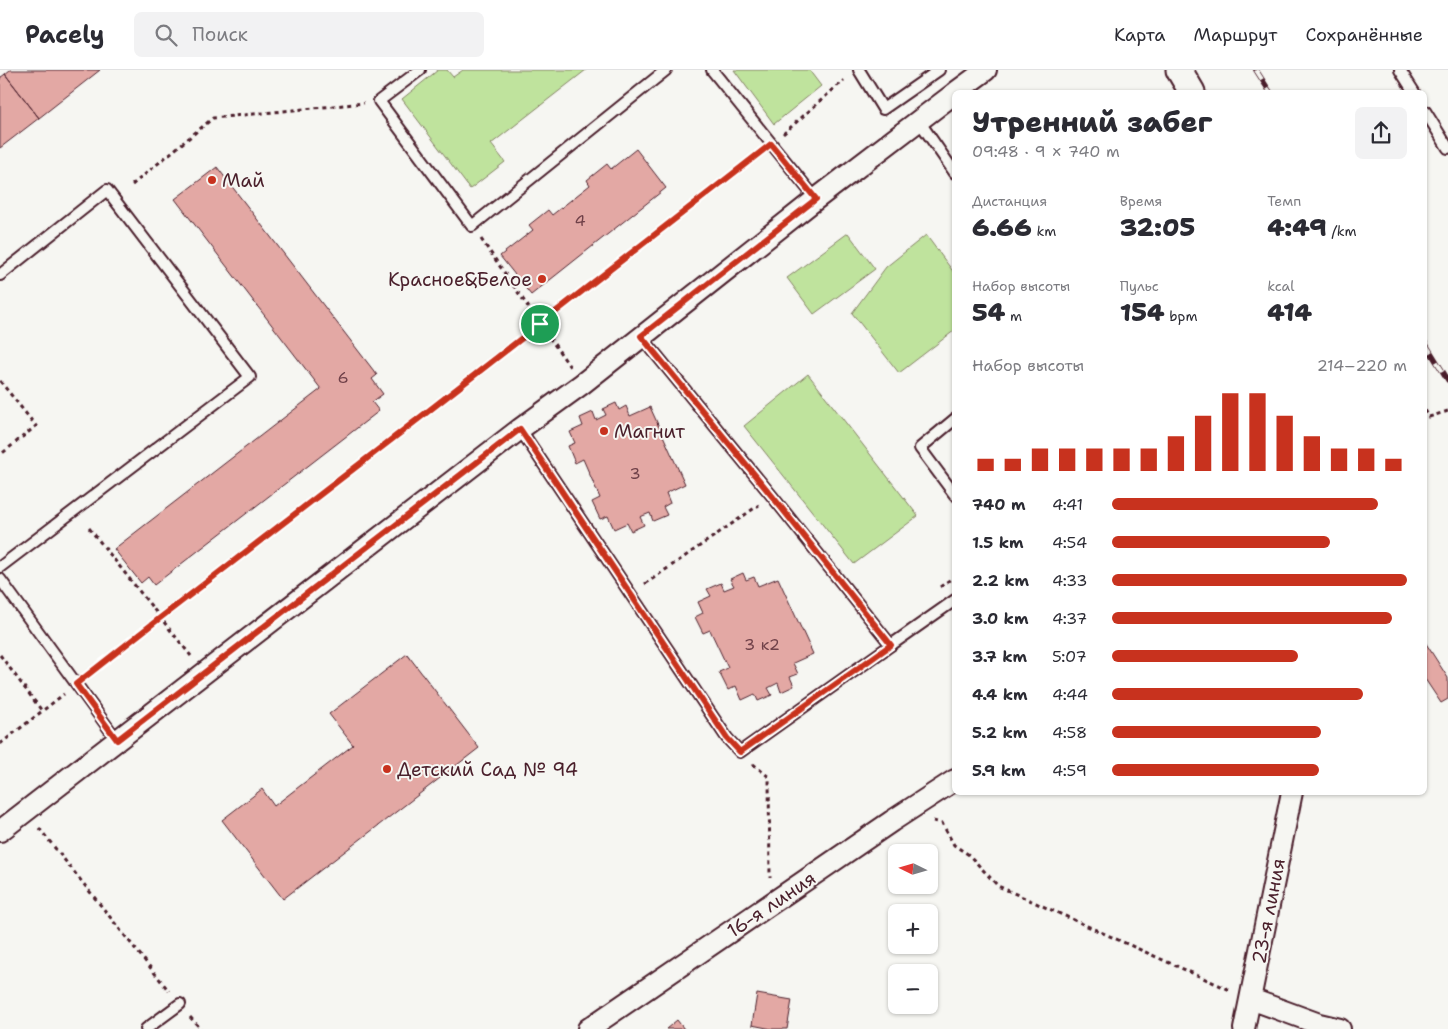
<!DOCTYPE html>
<html lang="ru">
<head>
<meta charset="utf-8">
<style>
  :root { --surface:#fff; --page:#f2f2f3; --text:#2b2b33; --muted:#7c7c81; --line:#e1e1e2; --accent:#c8321e }
  body { margin:0; font-family:"Shantell Sans",sans-serif; background:var(--page); color:var(--text); height:100vh; display:flex; flex-direction:column; font-size:19px; white-space:nowrap }
  * { box-sizing:border-box; margin:0 }
  p { font-size:16px; color:var(--muted) }
  .icon { flex:none; width:28px; height:28px; fill:none; stroke:currentColor; stroke-width:2; stroke-linecap:round; stroke-linejoin:round }
  .map { position:relative; flex:1; overflow:hidden }
  .details { position:absolute; left:952px; top:20px; width:475px; height:705px; display:flex; flex-direction:column; background:var(--surface); border-radius:8px; box-shadow:0 1px 4px #0004 }
  .details>* { flex:none }
  .needle { width:32px; rotate:275deg }
  .fabs { position:absolute; left:888px; top:774px; display:grid; gap:10px }
  .fabs a { display:grid; place-items:center; width:50px; height:50px; border-radius:8px; background:var(--surface); box-shadow:0 1px 4px #0004; font-size:25px }
  .pin { position:absolute; display:grid; place-items:center; width:42px; height:42px; color:#fff; margin:-21px; border:2px solid #fff; border-radius:50%; box-shadow:0 1px 5px #0007 }
  .round { display:grid; place-items:center; flex:none; width:52px; height:52px; border-radius:8px; background:var(--page) }
  .overview { display:flex; align-items:center; justify-content:space-between; height:85px; padding:0 20px }
  h1 { font-size:28px; font-weight:800; line-height:38px }
  .stats { display:grid; grid-template-columns:repeat(3,1fr); gap:8px; height:85px; padding:5px 20px }
  .stats div { display:grid; align-content:center }
  .stats b { font-size:25px; font-weight:800 }
  .stats small { font-size:14px; font-weight:400 }
  .stats p { font-size:14px }
  .chart { height:140px; padding:10px 20px }
  .chart p { display:flex; justify-content:space-between }
  .chart svg { width:100%; height:90px; margin-top:5px; stroke:var(--accent); stroke-width:6 }
  ul { padding:0 20px; list-style:none; font-size:16px }
  li { display:grid; grid-template-columns:80px 60px 1fr; align-items:center; height:38px }
  li i { height:12px; border-radius:6px; background:var(--accent) }
  header { display:flex; align-items:center; gap:30px; box-sizing:border-box; height:70px; padding:0 25px; background:var(--surface); border-bottom:1px solid var(--line) }
  header strong { font-size:24px }
  nav { display:flex; gap:28px; margin-inline-start:auto; font-size:18px }
  .search { width:350px; height:45px; background:var(--page); display:flex; align-items:center; gap:12px; box-sizing:border-box; padding:0 18px; border-radius:8px; color:var(--muted); font-size:19px }
  .map>svg:first-child { display:block }
</style>
</head>
<body>
<header>
<strong>Pacely</strong>
<div class="search"><svg class="icon" aria-label="search" viewBox="0 0 24 24"><circle cx="10" cy="10" r="6"/><path d="M15 15l6 6"/></svg>Поиск</div>
<nav><a>Карта</a><a>Маршрут</a><a>Сохранённые</a></nav>
</header>
<div class="map">
<svg width="1448" height="959" viewBox="0 0 1448 959">
  <rect width="100%" height="100%" fill="#f6f6f2"/>
  <filter id="ink" filterUnits="userSpaceOnUse"><feTurbulence type="fractalNoise" baseFrequency=".02" numOctaves="2"/><feDisplacementMap in="SourceGraphic" scale="10" xChannelSelector="R" yChannelSelector="G"/><feConvolveMatrix kernelMatrix="1 2 1 2 8 2 1 2 1" color-interpolation-filters="sRGB"/></filter>
  <g filter="url(#ink)">
    <!-- green -->
    <path fill="#bfe39d" stroke="#848164" d="M438 0H447L453 7 463 0H586L491 74 505 92 470 119 402 29Z
      M734 0H809L821 16 774 54Z
      M848 163 875 199 814 244 787 208Z
      M926 165 955 204V260L899 303 852 243 886 197Z
      M808 304 918 446 854 494 744 356Z"/>
    <!-- building -->
    <path fill="#e3a8a4" stroke="#4a1f2b" d="M10 0H100L39 48 5 4Z
      M5 4 39 48 0 78V8Z
      M636 79 666 118 531 225 500 186 533 160 529 155 548 140 552 145 590 115 587 110 607 94 611 99Z
      M217 97 377 305 372 309 383 324 372 332 379 341 154 515 148 507 141 513 114 479 321 319 175 129Z
      M616 333 619 340 626 336 630 346 650 337 685 414 666 423 670 433 663 437 667 445 653 451 650 443 640 447 644 455 631 461 627 453 614 459 608 446 600 449 592 432 600 428 583 389 575 393 568 376 575 373 570 362 583 356 580 348 593 342 596 350 606 345 603 339Z
      M743 503 746 510 754 507 758 516 778 508 813 584 793 593 798 604 790 607 794 616 781 622 778 613 768 618 772 625 758 631 755 624 742 630 736 616 728 620 719 602 728 598 710 560 703 563 695 547 703 543 698 532 711 526 707 519 721 513 724 520 734 516 730 509Z
      M1425 572 1448 608V629L1441 633 1425 609Z
      M407 584 479 678 283 829 222 750 262 719 274 736 353 675 329 644Z
      M757 924 792 930 787 959H772L752 955Z
      M677 950 684 959H666Z"/>
    <g fill="none" stroke-linecap="round" stroke-linejoin="round">
      <defs>
        <path id="service" d="M420 0 379 31 472 156 666 0
          M712 0 816 129
          M859 0 883 39 939 0
          M1400 0 1414 22
          M1425 41 1448 78
          M919 51 955 103
          M0 205 107 120 250 307 0 497
          M641 266 772 426 891 575 955 530
          M955 349 920 378 955 425
          M520 359 727 668 740 682 891 575
          M0 509 117 670
          M146 959 180 934"/>
        <path id="minor" d="M956 22 986 0
          M0 761 520 359 582 314 816 129 955 23
          M1251 929 1319 954 1340 959
          M588 959 892 751 955 710
          M1244 959 1292 722"/>
        <path id="tertiary" d="M1179 0 1192 22"/>
      </defs>
      <!-- service casing -->
      <use href="#service" stroke="#4a1f2b" stroke-width="14"/>
      <!-- minor casing -->
      <use href="#minor" stroke="#4a1f2b" stroke-width="24"/>
      <!-- tertiary casing -->
      <use href="#tertiary" stroke="#4a1f2b" stroke-width="29"/>
      <!-- path -->
      <path stroke="#4a1f2b" stroke-width="3" stroke-dasharray="4 4" stroke-linecap="butt" d="M783 64 844 10
        M132 115 213 48 364 33
        M481 169 570 297
        M0 311 36 356 0 385
        M1425 340 1429 347 1448 341
        M89 458 191 586
        M645 514 759 435
        M940 517 955 506
        M0 585 42 641
        M89 604 160 548 422 346 759 84
        M0 674 64 624
        M753 694 769 707 770 808
        M933 751 942 753 954 775 969 785 998 816 1230 920
        M39 758 169 921
        M190 947 201 959"/>
      <!-- service -->
      <use href="#service" stroke="#f6f6f2" stroke-width="10"/>
      <!-- minor -->
      <use href="#minor" stroke="#f6f6f2" stroke-width="20"/>
      <!-- tertiary -->
      <use href="#tertiary" stroke="#f6f6f2" stroke-width="25"/>
      <defs>
        <path id="rail" d="M1256 0 1270 22
          M1425 273 1448 310"/>
      </defs>
      <!-- rail casing -->
      <use href="#rail" stroke="#4a1f2b" stroke-width="5.5"/>
      <!-- rail -->
      <use href="#rail" stroke="#f6f6f2" stroke-width="4" stroke-dasharray="11" stroke-linecap="butt"/>
    </g>
  </g>
  <g fill="none" stroke-linecap="round" stroke-linejoin="round" filter="url(#ink)">
    <defs>
      <path id="route" d="M771 74 816 129 641 266 772 426 891 575 740 682 727 668 520 359 117 670 76 614 160 548 422 346Z"/>
    </defs>
    <!-- route casing -->
    <use href="#route" stroke="#fff" stroke-width="10"/>
    <!-- route -->
    <use href="#route" stroke="#c8321e" stroke-width="6"/>
  </g>
  <!-- markers -->
  <g fill="#c8321e" stroke="#f6f6f2" stroke-width="2">
    <circle cx="212" cy="110" r="5"/>
    <circle cx="542" cy="209" r="5"/>
    <circle cx="604" cy="361" r="5"/>
    <circle cx="387" cy="699" r="5"/>
  </g>
  <g text-anchor="middle" stroke-width="4" stroke-linejoin="round" paint-order="stroke">
    <!-- number labels -->
    <g font-size="16" fill="#704149">
      <text x="580" y="156">4</text>
      <text x="343" y="313">6</text>
      <text x="635" y="409">3</text>
      <text x="762" y="580">3 к2</text>
    </g>
    <!-- poi labels -->
    <g font-size="19" fill="#4a1f2b" stroke="#f6f6f2" text-anchor="start">
      <text x="222" y="117">Май</text>
      <text x="532" y="216" text-anchor="end">Красное&amp;Белое</text>
      <text x="614" y="368">Магнит</text>
      <text x="397" y="706">Детский Сад № 94</text>
    </g>
    <!-- street labels -->
    <g font-size="19" fill="#4a1f2b" stroke="#f6f6f2">
      <text transform="translate(771 834) rotate(-34)" y="7">16-я линия</text>
      <text transform="translate(1268 841) rotate(-79)" y="7">23-я линия</text>
    </g>
  </g>
</svg>
<div class="fabs">
<a><svg class="needle" viewBox="-14 -14 28 28"><path d="M0-13l5 13h-10z" fill="#e53935"/><path d="M0 13l5-13h-10z" fill="#7c7c81"/></svg></a>
<a>+</a>
<a>−</a>
</div>
<div class="pin" style="left:540px;top:254px;background:#1e9e55"><svg class="icon" aria-label="arrive" viewBox="0 0 24 24"><path d="M6 21V4h12l-3 4 3 4H6"/></svg></div>
<section class="details">
<div class="overview"><div><h1>Утренний забег</h1><p>09:48 · 9 × 740 m</p></div><a class="round"><svg class="icon" aria-label="share" viewBox="0 0 24 24"><path d="M12 15V3M7 8l5-5 5 5M5 13v7h14v-7"/></svg></a></div>
<div class="stats">
<div><p>Дистанция</p><b>6.66<small> km</small></b></div>
<div><p>Время</p><b>32:05</b></div>
<div><p>Темп</p><b>4:49<small> /km</small></b></div>
</div>
<div class="stats">
<div><p>Набор высоты</p><b>54<small> m</small></b></div>
<div><p>Пульс</p><b>154<small> bpm</small></b></div>
<div><p>kcal</p><b>414</b></div>
</div>
<div class="chart"><p><span>Набор высоты</span>214–220 m</p>
<svg viewBox="0 0 160 44" preserveAspectRatio="none"><path d="M5 44V38M15 44V38M25 44V33M35 44V33M45 44V33M55 44V33M65 44V33M75 44V27M85 44V17M95 44V6M105 44V6M115 44V17M125 44V27M135 44V33M145 44V33M155 44V38"/></svg>
</div>
<ul>
<li><b>740 m</b>4:41<i style="width:90%"></i></li>
<li><b>1.5 km</b>4:54<i style="width:74%"></i></li>
<li><b>2.2 km</b>4:33<i style="width:100%"></i></li>
<li><b>3.0 km</b>4:37<i style="width:95%"></i></li>
<li><b>3.7 km</b>5:07<i style="width:63%"></i></li>
<li><b>4.4 km</b>4:44<i style="width:85%"></i></li>
<li><b>5.2 km</b>4:58<i style="width:71%"></i></li>
<li><b>5.9 km</b>4:59<i style="width:70%"></i></li>
</ul>
</section>
</div>
</body>
</html>
